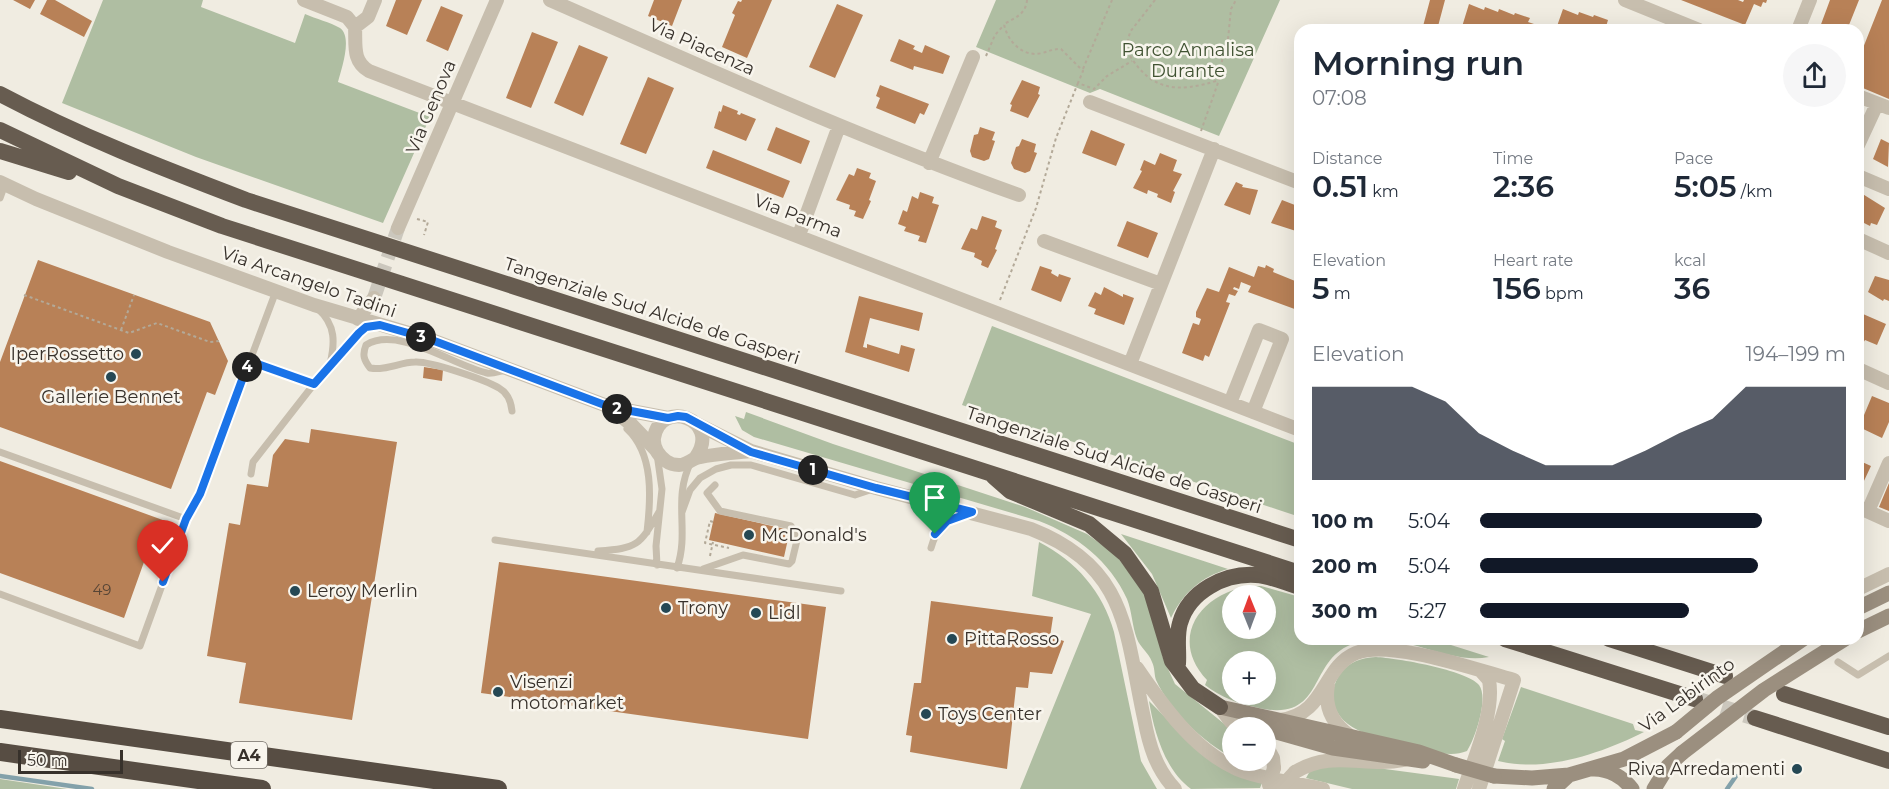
<!DOCTYPE html>
<html lang="en">
<head>
<meta charset="utf-8">
<style>
  :root { --surface:#fff; --page:#f6f6f7; --text:#1f2937; --muted:#747a83; --accent:#111827 }
  body { margin:0; font-family:Montserrat,sans-serif; background:var(--page); color:var(--text); height:100vh; display:flex; flex-direction:column; font-size:22px; white-space:nowrap }
  * { box-sizing:border-box; margin:0 }
  p { font-size:20px; color:var(--muted) }
  .icon { flex:none; width:33px; height:33px; fill:none; stroke:currentColor; stroke-width:2; stroke-linecap:round; stroke-linejoin:round }
  .map { position:relative; flex:1; overflow:hidden }
  .side { position:absolute; left:1294px; top:24px; width:570px; height:621px; display:flex; flex-direction:column; background:var(--surface); border-radius:18px; box-shadow:0 6px 24px #0002 }
  .side>* { flex:none }
  .needle { width:39px; rotate:359deg }
  .buttons { position:absolute; left:1222px; top:585px; display:grid; gap:12px }
  .buttons a { display:grid; place-items:center; width:54px; height:54px; border-radius:50%; background:var(--surface); box-shadow:0 6px 24px #0002; font-size:30px }
  .scale { position:absolute; left:18px; bottom:15px; width:105px; box-sizing:border-box; padding-left:6px; border:3px solid #37312b; border-top:0; font-size:16px; line-height:21px; white-space:nowrap; color:#37312b; -webkit-text-stroke:4px #f8f5ed; paint-order:stroke }
  .pin { position:absolute; display:grid; place-items:center; width:51px; height:51px; color:#fff; margin:-62px -26px; border-radius:50% 50% 50% 0; rotate:-45deg; box-shadow:0 0 6px #0007 }
  .pin .icon { rotate:45deg }
  .km { position:absolute; width:30px; height:30px; margin:-15px; border-radius:50%; background:#222; color:#fff; font-size:16px; line-height:30px; text-align:center }
  .round { display:grid; place-items:center; flex:none; width:63px; height:63px; border-radius:32px; background:var(--page) }
  .head { display:flex; align-items:center; justify-content:space-between; height:102px; padding:0 18px }
  h1 { font-size:33px; font-weight:600; line-height:45px }
  .stats { display:grid; grid-template-columns:repeat(3,1fr); gap:9px; height:102px; padding:6px 18px }
  .stats div { display:grid; align-content:center }
  .stats b { font-size:30px; font-weight:600 }
  .stats small { font-size:16px; font-weight:400 }
  .stats p { font-size:16px }
  .chart { height:168px; padding:12px 18px }
  .chart p { display:flex; justify-content:space-between }
  .chart svg { width:100%; height:108px; margin-top:6px; fill:var(--accent); opacity:.7 }
  ul { padding:0 18px; list-style:none; font-size:20px }
  li { display:grid; grid-template-columns:96px 72px 1fr; align-items:center; height:45px }
  li i { height:15px; border-radius:8px; background:var(--accent) }
  .map>svg:first-child { display:block }
</style>
</head>
<body>
<div class="map">
<svg width="1889" height="789" viewBox="0 0 1889 789">
  <rect width="100%" height="100%" fill="#f0ece1"/>
  <!-- green -->
  <path fill="#afbea2" fill-rule="evenodd" d="M103 0H203L201 7 295 43 305 14C316 19 330 22 340 28 353 37 341 70 338 82L430 117 383 223 196 157 62 103Z
    M996 0H1280L1219 136 1100 89 1090 93 976 47Z
    M992 326 1300 445V517L962 405Z
    M746 412 833 444 1025 507 1087 534 1116 555 1148 598 1163 658 1175 684 1233 731V758C1203 742 1170 711 1156 680 1154 674 1155 668 1152 662 1149 653 1140 647 1137 639 1132 626 1132 611 1127 599 1110 561 1076 535 1039 521L754 437 742 430 735 416 744 419Z
    M1121 534 1228 569C1201 577 1183 593 1171 618L1152 574Z
    M1039 542C1076 561 1103 592 1114 632L1141 761 1157 789H1020L1091 614 1032 596Z
    M1261 586 1300 597V639H1432L1489 657C1446 665 1405 631 1359 642 1305 655 1329 723 1259 708 1239 704 1220 697 1205 685L1207 680C1164 634 1208 585 1261 586ZM1233 596H1266V628H1233ZM1233 662H1266V694H1233Z
    M1376 657C1396 658 1467 670 1479 685 1489 698 1475 739 1467 751 1448 759 1426 749 1408 744 1381 737 1339 734 1333 700 1332 691 1335 681 1340 674 1350 661 1361 658 1376 657Z
    M1521 687 1633 724 1635 730 1644 732C1602 753 1545 773 1498 761L1505 741 1502 739Z
    M1149 701 1202 754 1262 783 1260 788 1191 789C1165 770 1154 732 1149 701Z
    M1355 765 1452 778 1459 779 1456 789H1352L1306 778 1310 771 1315 768Z
    M0 779 67 789H0Z"/>
  <g fill="none" stroke-linecap="round" stroke-linejoin="round">
    <!-- stream -->
    <path stroke="#83a1aa" stroke-width="4.5" d="M0 776 92 789
      M1727 789 1736 776"/>
  </g>
  <!-- building -->
  <path fill="#b88157" d="M13 0H35L30 9Z
    M47 0H55L92 21 84 37 40 14Z
    M396 0H422L407 35 386 26Z
    M654 0H682L672 26 648 16Z
    M742 0H772L747 58 722 47 735 15 732 13 738 1 741 2Z
    M1430 0H1445L1437 30H1422Z
    M1681 0H1738L1743 2 1744 0H1767L1766 3 1763 2 1761 7 1754 4 1745 25Z
    M1830 0H1859L1847 30H1827L1820 27Z
    M1882 0H1889V99L1858 86V54L1861 48H1863Z
    M837 4 863 15 835 78 809 67Z
    M1469 4 1484 10 1485 7 1498 12 1499 9 1514 15 1515 13 1530 18 1528 22 1534 24 1532 30H1461Z
    M441 6 463 15 448 51 426 41Z
    M1563 9 1578 15 1579 12 1593 17 1594 15 1608 20 1605 30H1558L1556 29Z
    M532 32 558 42 531 108 506 98Z
    M899 39 915 46 913 49 922 53 925 45 950 56 943 74 914 66 913 70 890 61Z
    M579 45 608 57 583 116 554 103Z
    M648 77 674 88 646 154 620 144Z
    M1022 80 1040 87 1038 94 1040 95 1028 118 1010 111 1012 105 1010 104Z
    M880 85 929 104 924 115 920 113 915 124 876 108 880 98 876 96Z
    M723 105 738 111 737 114 740 115 741 113 756 119 746 141 714 128 719 111 721 112Z
    M776 127 810 141 801 164 767 150Z
    M980 127 995 132 992 140 995 141 989 159 984 161 972 157 970 151 974 135 978 134Z
    M1091 130 1125 144 1116 166 1082 153Z
    M1022 139 1036 144 1034 152 1037 153 1030 171 1025 173 1014 169 1011 163 1016 147 1019 146Z
    M1881 139 1889 143 1888 167 1873 159Z
    M713 150 790 181 783 198 706 168Z
    M1160 153 1177 160 1173 171 1182 174 1173 191 1175 192 1171 203 1157 197 1158 194 1148 190 1147 194 1133 188 1142 171 1140 170 1144 160 1155 165Z
    M857 168 871 173 869 178 876 181 869 200 871 201 863 219 854 216 856 211 849 209 850 205 836 200 849 174 854 176Z
    M1236 182 1243 185 1242 187 1258 190 1250 215 1224 205Z
    M920 192 934 197 932 203 939 205 926 243 918 241 920 236 904 231 906 227 898 224 903 210 907 212 912 196 918 199Z
    M1861 193 1885 208 1877 225 1871 223 1870 226 1860 221 1858 195Z
    M1282 200 1300 207V235L1295 233 1296 231 1271 223Z
    M982 216 997 221 995 227 1002 230 995 249 997 250 988 268 981 265 982 261 974 257 975 253 961 249 971 228 977 230Z
    M1127 221 1158 233 1148 258 1117 246Z
    M38 260 210 322 228 361 215 395 207 392 171 489 0 427V362Z
    M1266 265 1274 269 1273 272 1300 283V311L1248 292 1251 286 1241 282 1239 289 1234 287 1233 289 1238 291 1235 296 1229 294 1226 302 1230 303 1209 357 1205 355 1203 361 1182 353 1193 323 1199 325 1201 319 1196 317V312L1207 288 1219 292 1229 267 1254 277 1258 266 1265 268Z
    M1040 266 1052 270 1051 273 1058 277 1059 274 1071 278 1061 302 1031 290Z
    M1875 276 1889 280V301L1884 299 1883 301 1868 292Z
    M1104 287 1123 297V294L1134 298 1124 325 1094 314 1096 309 1088 306 1095 292 1101 295Z
    M859 296 923 313 919 331 870 318 863 347 867 348V344L899 354 901 345 915 349 909 372 845 352Z
    M1863 314 1886 324 1877 345 1865 340 1862 345 1858 344V325Z
    M424 367 443 370 442 381 423 378Z
    M1872 396 1889 403V422L1882 438 1859 427Z
    M311 429 397 442 352 720 239 703 246 663 207 656 229 523 240 525 247 484 268 487 273 455 285 439 309 443Z
    M0 461 171 523 155 566 144 562 124 618 0 573Z
    M1860 461 1871 466 1863 483 1858 481Z
    M1889 483V511L1879 507Z
    M715 513 790 530 784 557 709 540Z
    M499 562 826 607 808 739 481 693Z
    M931 601 1053 617 1050 637 1064 641 1052 674 1030 672 1028 688 1016 687 1007 769 910 752 912 736 906 735 914 683H921Z"/>
  <g fill="none" stroke-linecap="round" stroke-linejoin="round">
    <!-- minor-tunnel -->
    <path stroke="#cbc7bd" stroke-width="14" stroke-dasharray="14 7" stroke-linecap="butt" d="M374 298 398 228"/>
    <!-- trunk-tunnel -->
    <path stroke="#cbc7bd" stroke-width="16" stroke-dasharray="16 8" stroke-linecap="butt" d="M1699 700 1755 718"/>
    <!-- path -->
    <path stroke="#b3a998" stroke-width="2" stroke-dasharray="3 3" stroke-linecap="butt" d="M1027 0C1026 14 1015 18 1004 24 1007 41 1023 58 1042 53 1050 51 1053 49 1061 49L1083 71 1078 83 1094 89 1107 76 1132 61
      M1155 0 1130 32 1126 49C1149 91 1176 94 1219 80L1223 55 1228 39 1231 9 1236 0
      M986 56 995 35 1004 25
      M1083 69 1112 0
      M1201 131 1219 80
      M417 219 428 222 424 235
      M24 295 129 333 157 323 210 342 219 341
      M1000 300 1036 208 1056 138 1078 83
      M121 330 134 295
      M713 522 710 521 705 543 729 548
      M710 556 713 542"/>
    <!-- service -->
    <path stroke="#c7beae" stroke-width="7" d="M0 198 5 184
      M318 309C336 325 335 343 330 364
      M249 361 314 384
      M506 370C500 371 493 374 487 373 454 366 398 325 366 345 362 355 364 360 370 368 386 371 400 362 415 362 430 361 486 380 499 388 508 393 511 401 512 411
      M627 429C654 454 651 498 647 532
      M0 452 186 519
      M657 454 662 489 656 546 657 565
      M251 474 253 462 314 384 359 333 366 327 375 326
      M682 512 690 490 700 478 716 469 731 465H751L855 495 873 489
      M495 540 841 591
      M931 548C936 530 945 518 965 514
      M598 551C638 548 639 546 659 512
      M677 568C690 531 672 499 691 462
      M703 569 743 555 789 564 792 561 798 536 791 526 720 511 707 493 715 485
      M0 594 140 646 186 519 200 494 276 291
      M1838 662 1858 675 1889 656"/>
    <!-- minor -->
    <path stroke="#c7beae" stroke-width="14" d="M304 0 347 17 355 27
      M550 0C705 68 860 138 1019 195
      M1625 0 1699 30
      M355 27C356 45 352 61 369 71L1300 430
      M355 27 368 17 375 0
      M1798 30 1810 0
      M1858 96 1889 108
      M1090 102 1300 183
      M1858 145 1877 104
      M929 163 973 57
      M1858 176 1889 189
      M0 182 36 199 168 252 314 305 429 339 610 407 668 418
      M398 228 497 0
      M799 235 839 126
      M1858 239 1889 253
      M1044 241 1161 284
      M358 319 374 298
      M1130 364 1214 149
      M1858 369 1889 383
      M1230 403 1259 330 1282 339 1253 412
      M612 409 632 425 656 450
      M695 423 751 451 876 488 1031 529C1128 567 1125 631 1144 718 1149 745 1156 769 1175 789
      M696 457C722 419 660 398 654 438 653 448 658 455 666 461 670 464 674 465 679 465 688 465 692 458 700 457 717 454 734 453 750 451
      M1858 507 1889 521
      M1868 511 1889 463
      M1858 589 1889 574
      M1137 668C1163 706 1194 750 1237 769 1260 779 1297 783 1323 789
      M1328 685C1324 707 1332 723 1349 735
      M1220 707 1231 722 1239 728
      M1280 720C1326 715 1322 667 1356 653 1390 639 1477 670 1514 680L1479 789
      M1266 745 1273 758 1274 768
      M1295 772C1333 749 1364 768 1404 760
      M1464 789C1474 759 1495 712 1489 680L1481 671"/>
    <!-- secondary -->
    <path stroke="#9b8f7f" stroke-width="15" d="M1858 608 1889 593
      M1858 631 1889 616
      M1220 707 1419 752 1456 765
      M1266 729 1333 748 1423 761
      M1594 769C1609 769 1623 777 1632 789
      M1494 776 1532 778 1569 775
      M1554 789 1569 775 1624 759 1676 732
      M1654 789 1668 766 1682 753"/>
    <!-- trunk -->
    <path stroke="#675c50" stroke-width="16" d="M0 94C79 136 162 168 246 200L1300 540
      M0 130 118 186 222 226 1300 573
      M0 151 69 172
      M994 477 1010 491 1089 524 1125 554 1151 591 1172 661 1193 689 1220 707
      M1505 639 1695 699
      M1609 639 1725 676
      M1178 664C1179 650 1176 636 1180 623 1189 591 1225 573 1256 575 1271 576 1286 583 1300 587
      M1784 694 1889 727
      M1755 718 1889 761"/>
    <!-- motorway -->
    <path stroke="#574d43" stroke-width="18" d="M0 719 498 789
      M0 752 262 789"/>
    <!-- minor-bridge -->
    <path stroke="#c7beae" stroke-width="14" d="M1269 785 1274 768
      M1281 787 1295 772"/>
    <!-- secondary-bridge -->
    <path stroke="#9b8f7f" stroke-width="15" d="M1676 732 1717 698 1803 639
      M1682 753 1764 690 1845 639
      M1456 765 1494 776"/>
  </g>
  <g fill="none" stroke-linecap="round" stroke-linejoin="round">
    <defs>
      <path id="route" d="M163 582 186 519 200 494 249 361 314 384 359 333 366 327 380 325 429 339 610 407 668 418 678 416 686 417 751 452 876 488 972 512 947 521 935 534"/>
    </defs>
    <!-- route casing -->
    <use href="#route" stroke="#fff" stroke-width="12"/>
    <!-- route -->
    <use href="#route" stroke="#1a73e8" stroke-width="8"/>
  </g>
  <!-- markers -->
  <g fill="#254854" stroke="#f8f5ed" stroke-width="2">
    <circle cx="136" cy="354" r="6"/>
    <circle cx="111" cy="377" r="6"/>
    <circle cx="749" cy="535" r="6"/>
    <circle cx="295" cy="591" r="6"/>
    <circle cx="666" cy="608" r="6"/>
    <circle cx="756" cy="613" r="6"/>
    <circle cx="952" cy="639" r="6"/>
    <circle cx="498" cy="692" r="6"/>
    <circle cx="926" cy="714" r="6"/>
    <circle cx="1797" cy="769" r="6"/>
  </g>
  <g text-anchor="middle" stroke-width="5" stroke-linejoin="round" paint-order="stroke">
    <!-- number labels -->
    <g font-size="15" fill="#574536">
      <text x="102" y="595">49</text>
    </g>
    <!-- shield labels -->
    <rect fill="#f8f5ed" stroke="#716c65" stroke-width="1.5" x="231" y="742" width="36" height="26" rx="4.5"/>
    <g font-size="16" font-weight="bold" fill="#37312b">
      <text x="249" y="761">A4</text>
    </g>
    <!-- street labels -->
    <g font-size="18" fill="#37312b" stroke="#f8f5ed">
      <text transform="translate(702 47) rotate(24)" y="6">Via Piacenza</text>
      <text transform="translate(431 107) rotate(-67)" y="6">Via Genova</text>
      <text transform="translate(798 216) rotate(21)" y="6">Via Parma</text>
      <text transform="translate(309 282) rotate(19)" y="6">Via Arcangelo Tadini</text>
      <text transform="translate(652 311) rotate(18)" y="6">Tangenziale Sud Alcide de Gasperi</text>
      <text transform="translate(1114 460) rotate(18)" y="6">Tangenziale Sud Alcide de Gasperi</text>
      <text transform="translate(1687 695) rotate(-36)" y="6">Via Labirinto</text>
    </g>
    <!-- park labels -->
    <g font-size="18" fill="#405232" stroke="#f8f5ed">
      <text x="1188" y="56">Parco Annalisa<tspan x="1188" dy="21">Durante</tspan></text>
    </g>
    <!-- poi labels -->
    <g font-size="18" fill="#37312b" stroke="#f8f5ed" text-anchor="start">
      <text x="124" y="360" text-anchor="end">IperRossetto</text>
      <text x="111" y="403" text-anchor="middle">Gallerie Bennet</text>
      <text x="761" y="541">McDonald's</text>
      <text x="307" y="597">Leroy Merlin</text>
      <text x="678" y="614">Trony</text>
      <text x="768" y="619">Lidl</text>
      <text x="964" y="645">PittaRosso</text>
      <text x="510" y="688">Visenzi<tspan x="510" dy="21">motomarket</tspan></text>
      <text x="938" y="720">Toys Center</text>
      <text x="1785" y="775" text-anchor="end">Riva Arredamenti</text>
    </g>
  </g>
</svg>
<div class="buttons">
<a><svg class="needle" viewBox="-14 -14 28 28"><path d="M0-13l5 13h-10z" fill="#e53935"/><path d="M0 13l5-13h-10z" fill="#747a83"/></svg></a>
<a>+</a>
<a>−</a>
</div>
<div class="scale">50 m</div>
<div class="pin" style="left:935px;top:534px;background:#1e9e55"><svg class="icon" aria-label="arrive" viewBox="0 0 24 24"><path d="M6 21V4h12l-3 4 3 4H6"/></svg></div>
<div class="pin" style="left:163px;top:582px;background:#d93025"><svg class="icon" aria-label="check" viewBox="0 0 24 24"><path d="M5 12l5 5 9-10"/></svg></div>
<b class="km" style="left:813px;top:470px">1</b>
<b class="km" style="left:617px;top:409px">2</b>
<b class="km" style="left:421px;top:337px">3</b>
<b class="km" style="left:247px;top:367px">4</b>
<section class="side">
<div class="head"><div><h1>Morning run</h1><p>07:08</p></div><a class="round"><svg class="icon" aria-label="share" viewBox="0 0 24 24"><path d="M12 15V3M7 8l5-5 5 5M5 13v7h14v-7"/></svg></a></div>
<div class="stats">
<div><p>Distance</p><b>0.51<small> km</small></b></div>
<div><p>Time</p><b>2:36</b></div>
<div><p>Pace</p><b>5:05<small> /km</small></b></div>
</div>
<div class="stats">
<div><p>Elevation</p><b>5<small> m</small></b></div>
<div><p>Heart rate</p><b>156<small> bpm</small></b></div>
<div><p>kcal</p><b>36</b></div>
</div>
<div class="chart"><p><span>Elevation</span>194–199 m</p>
<svg viewBox="0 0 160 44" preserveAspectRatio="none"><path d="M0 44V6L10 6L20 6L30 6L40 12L50 25L60 32L70 38L80 38L90 38L100 32L110 25L120 19L130 6L140 6L150 6L160 6V44z"/></svg>
</div>
<ul>
<li><b>100 m</b>5:04<i style="width:77%"></i></li>
<li><b>200 m</b>5:04<i style="width:76%"></i></li>
<li><b>300 m</b>5:27<i style="width:57%"></i></li>
</ul>
</section>
</div>
</body>
</html>
